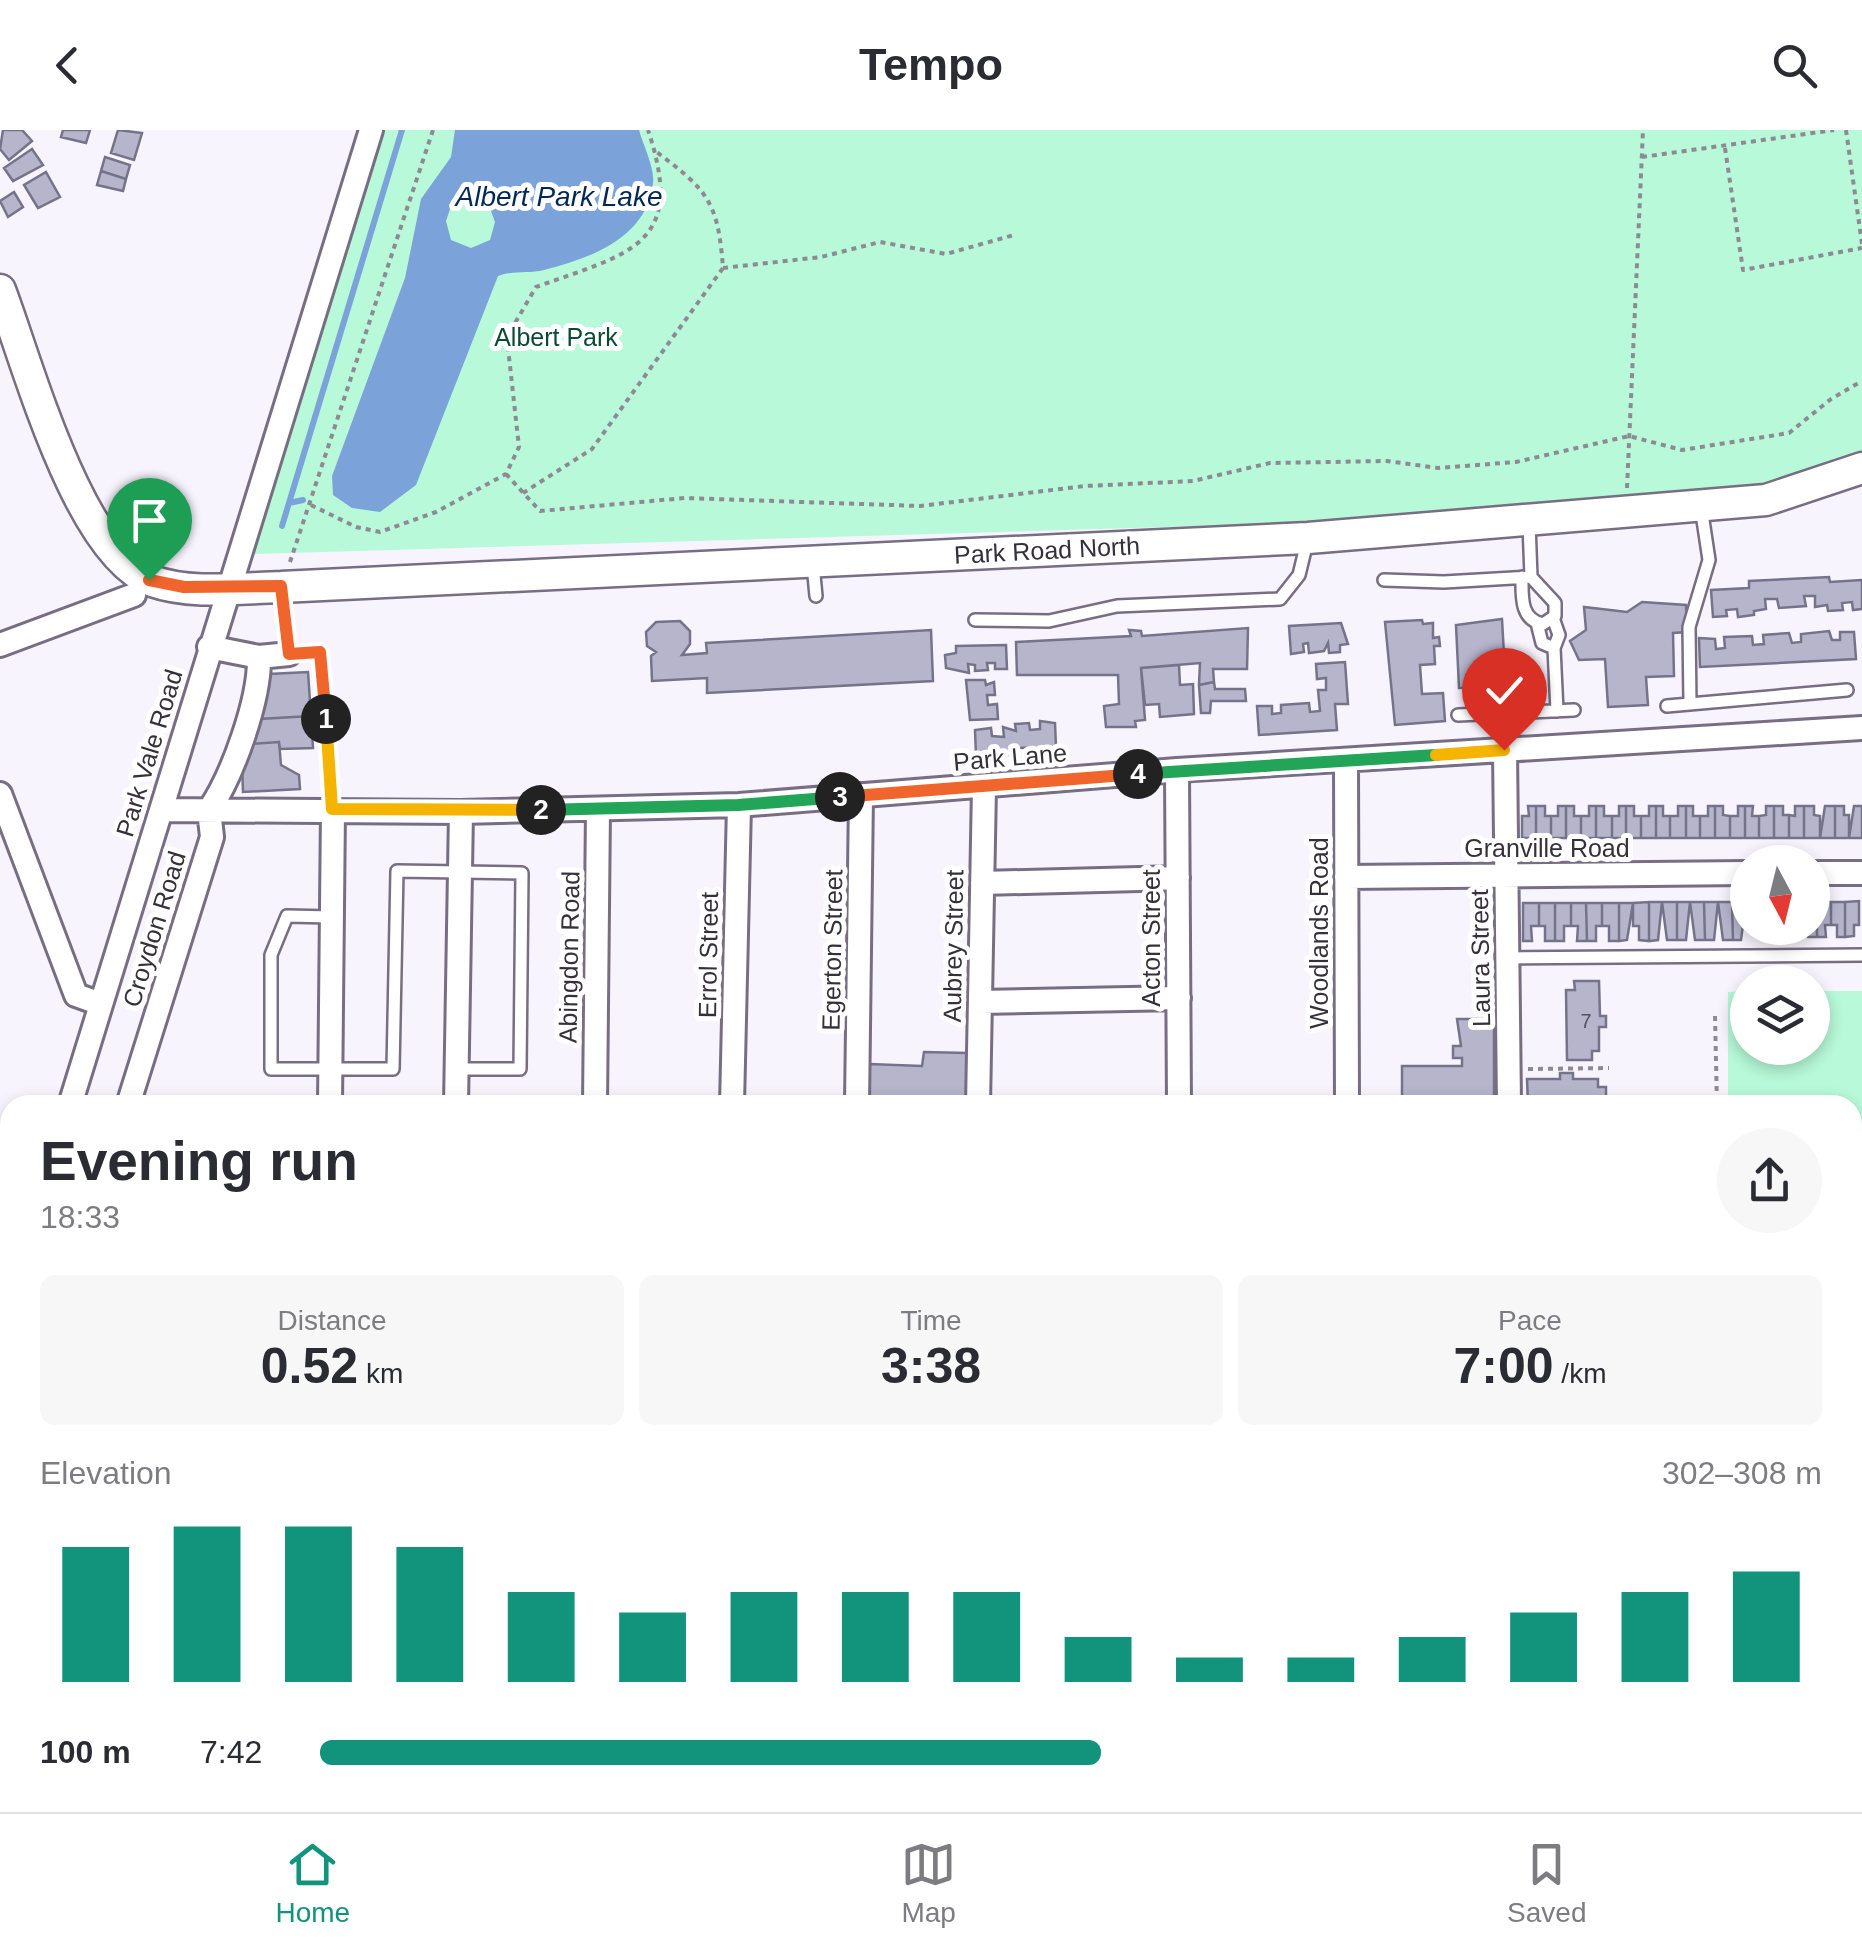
<!DOCTYPE html>
<html lang="en">
<head>
<meta charset="utf-8">
<style>
  :root { --surface:#fff; --page:#f7f7f7; --text:#2b2b33; --muted:#7c7c81; --line:#e1e1e2; --accent:#12947c }
  body { margin:0; font-family:Arial,sans-serif; background:var(--page); color:var(--text); height:100vh; display:flex; flex-direction:column; font-size:38px; white-space:nowrap }
  * { box-sizing:border-box; margin:0 }
  p { font-size:32px; color:var(--muted) }
  .icon { flex:none; width:55px; height:55px; fill:none; stroke:currentColor; stroke-width:2; stroke-linecap:round; stroke-linejoin:round }
  .map { position:relative; flex:1; overflow:hidden }
  .side { position:absolute; left:0px; top:965px; width:1862px; height:718px; display:flex; flex-direction:column; background:var(--surface); border-radius:30px 30px 0 0; box-shadow:0 5px 15px #0003 }
  .side>* { flex:none }
  .needle { width:65px; rotate:173deg }
  .fabs { position:absolute; left:1730px; top:715px; display:grid; gap:20px }
  .fabs a { display:grid; place-items:center; width:100px; height:100px; border-radius:50%; background:var(--surface); box-shadow:0 5px 15px #0003; font-size:50px }
  .pin { position:absolute; display:grid; place-items:center; width:85px; height:85px; color:#fff; margin:-102px -42px; border-radius:50% 50% 50% 0; rotate:-45deg; box-shadow:0 0 10px #0007 }
  .pin .icon { rotate:45deg }
  .km { position:absolute; width:50px; height:50px; margin:-25px; border-radius:50%; background:#222; color:#fff; font-size:28px; line-height:50px; text-align:center }
  .round { display:grid; place-items:center; flex:none; width:105px; height:105px; border-radius:52px; background:var(--page) }
  .head { display:flex; align-items:center; justify-content:space-between; height:170px; padding:0 40px }
  h1 { font-size:55px; font-weight:700; line-height:75px }
  .metrics { display:grid; grid-template-columns:repeat(3,1fr); gap:15px; height:170px; padding:10px 40px }
  .metrics div { display:grid; align-content:center; border-radius:15px; background:var(--page); text-align:center }
  .metrics b { font-size:50px; font-weight:700 }
  .metrics small { font-size:28px; font-weight:400 }
  .metrics p { font-size:28px }
  .chart { height:280px; padding:20px 40px }
  .chart p { display:flex; justify-content:space-between }
  .chart svg { width:100%; height:180px; margin-top:10px; stroke:var(--accent); stroke-width:6 }
  ul { padding:0 40px; list-style:none; font-size:32px }
  li { display:grid; grid-template-columns:160px 120px 1fr; align-items:center; height:75px }
  li i { height:25px; border-radius:12px; background:var(--accent) }
  header { display:flex; justify-content:space-between; align-items:center; height:130px; padding:0 40px; background:var(--surface); font-size:45px; font-weight:700 }
  .tabs { display:flex; justify-content:space-around; align-items:center; height:140px; border-top:2px solid var(--line); background:var(--surface); font-size:28px; color:var(--muted) }
  .tabs a { display:grid; justify-items:center; gap:5px }
  .tabs .current { color:var(--accent) }
  .map>svg:first-child { display:block }
</style>
</head>
<body>
<header><svg class="icon" aria-label="back" viewBox="0 0 24 24"><path d="M15 5l-7 7 7 7"/></svg>Tempo<svg class="icon" aria-label="search" viewBox="0 0 24 24"><circle cx="10" cy="10" r="6"/><path d="M15 15l6 6"/></svg></header>
<div class="map">
<svg width="1862" height="1682" viewBox="0 0 1862 1682">
  <rect width="100%" height="100%" fill="#f8f4fd"/>
  <!-- green -->
  <path fill="#b7f9d8" d="M383 0H1862V334L1775 379 253 424Z
    M1747 861 1748 918H1812L1813 861H1862V1070L1853 1071 1852 975H1728V862Z"/>
  <!-- water -->
  <path fill="#7ba2d9" fill-rule="evenodd" d="M455 0H639C643 15 655 38 653 53 647 108 591 128 544 140 528 144 515 140 498 146L416 355 380 382 352 378 333 365 332 346 405 148 421 69 451 27ZM471 65 488 73 495 92 490 110 471 118 451 110 446 91 451 76Z"/>
  <g fill="none" stroke-linecap="round" stroke-linejoin="round">
    <!-- stream -->
    <path stroke="#7ba2d9" stroke-width="6" d="M289 373 303 370
      M282 396 402 0"/>
  </g>
  <!-- building -->
  <path fill="#b6b5cc" stroke="#747389" stroke-width="2.5" d="M3 0H22L32 11 9 30 0 19Z
    M63 0H90L86 13 61 7Z
    M118 0 142 3 134 30 111 23Z
    M32 19 43 35 13 51 4 38Z
    M105 27 130 35 126 49 101 41Z
    M101 41 126 49 123 61 97 55Z
    M46 42 60 67 38 78 24 55Z
    M14 62 23 77 8 87 0 71Z
    M1829 447 1830 452 1862 450V479L1853 480 1852 472 1842 473 1843 480 1828 481 1827 475 1815 477V466H1804L1806 476 1779 478 1777 469H1765L1766 479 1754 481V485L1738 487 1737 479 1726 480 1727 486 1713 487 1711 460 1749 458V451Z
    M1642 472 1686 475 1687 502 1673 503 1674 546 1646 547 1648 575 1608 577 1605 529 1579 530 1570 511 1586 500 1584 477 1627 482Z
    M1502 489 1504 525 1515 524 1516 556 1459 558 1456 495Z
    M1422 490 1423 494 1433 493V508L1439 507 1440 516H1434L1435 534 1420 535 1422 564 1443 563 1445 591 1395 595 1385 492Z
    M680 491 690 501V514L682 525 707 523 706 513 931 500 933 551 707 563V548L652 551 651 526 656 522 647 516 646 502 656 492Z
    M1341 493 1348 514 1340 515V522L1329 523 1328 513 1324 521 1309 523 1308 513 1303 514 1304 522 1291 524 1289 496Z
    M1248 498 1247 539H1213L1214 552 1199 555 1200 533 1141 538 1145 590 1135 591 1136 597H1106L1104 576 1119 574 1118 545H1017L1016 512 1131 506 1129 500 1141 501 1142 506Z
    M1829 501 1832 510H1840V502H1854L1856 529 1700 537 1699 508 1715 509 1716 519 1725 518 1724 507 1752 506 1753 515 1764 514 1763 505 1789 503 1792 513 1801 512V504Z
    M1006 515 1007 539H995V533H987L988 540 975 541V535L968 534 969 543 946 538 945 525 956 523V516Z
    M1345 532 1348 574H1335L1337 600 1259 605 1257 576H1272V584L1281 583V575L1309 573 1310 582 1320 581 1318 560H1326V548L1317 549 1316 534Z
    M1179 535 1180 555 1193 554 1194 584 1160 587 1159 574 1145 575 1141 538Z
    M308 542 311 586 259 589 269 544Z
    M966 550H985L986 555 994 552 995 565H987L988 575 997 574 998 589 970 590Z
    M1214 552 1215 559H1245L1246 571H1211L1210 583H1201L1199 555Z
    M311 586 313 618 280 619 279 612 251 614 259 589Z
    M1040 591 1055 593 1056 617 1017 618V625L976 626 975 600 991 598 992 606 1004 607 1003 597 1016 601 1015 594 1029 593 1030 600 1040 599Z
    M279 612 281 635 299 645 300 659 243 662 242 633 251 614Z
    M1528 676H1536V708H1522V686H1529Z
    M1536 676H1545V686H1551V708H1536Z
    M1558 676H1566V708H1551V686H1558Z
    M1566 676H1574V686H1581V708H1566Z
    M1589 676H1596V708H1581V686H1589Z
    M1596 676H1604V686H1612V708H1596Z
    M1619 676H1626V708H1612V686H1619Z
    M1626 676H1634V686H1641V708H1626Z
    M1649 676H1656V708H1641V686H1649Z
    M1656 676H1663V686H1670V708H1656Z
    M1678 676H1686V708H1670V686H1678Z
    M1686 676H1693V686H1700V708H1686Z
    M1708 676H1715V708H1700V686H1708Z
    M1715 676H1723V685L1730 686V708H1715Z
    M1738 676H1745V708H1730V686H1738Z
    M1745 676H1753L1752 686H1759V708H1745Z
    M1766 676H1774V708H1759V686L1766 685Z
    M1774 676H1783V685H1789V708H1774Z
    M1795 676H1804V708H1789V685L1795 686Z
    M1804 676H1814V685L1820 686V708H1804Z
    M1825 676H1835V708H1820Z
    M1835 676H1844V685H1849V708H1835Z
    M1854 676H1862V708H1849Z
    M1859 771V795H1854V806L1845 807V772Z
    M1649 772V811L1639 810V796H1633V773Z
    M1649 772H1662L1658 810 1649 811Z
    M1662 772H1677V810H1667Z
    M1677 772H1690L1686 810H1677Z
    M1690 772H1704L1705 810H1695Z
    M1704 772H1718L1714 810H1705Z
    M1718 772H1732L1733 810H1723Z
    M1732 772H1746L1741 810H1733Z
    M1812 772H1817V807H1808V798H1812Z
    M1817 772H1831V795H1825L1826 807H1817Z
    M1831 772H1845V807H1837V795H1831Z
    M1523 773H1539V796H1531L1532 811H1523Z
    M1539 773H1555V811H1545V796H1539Z
    M1555 773H1571V796H1564V811H1555Z
    M1571 773H1586L1587 811H1577L1578 796H1571Z
    M1586 773H1602V796H1596V811H1587Z
    M1602 773H1619V811H1609V796H1602Z
    M1619 773H1633L1627 810 1619 811Z
    M1574 851H1599L1600 886H1606V897H1599V921H1592V930H1567L1566 860H1575Z
    M1457 889H1494V975H1402V936H1462V928H1453V916H1461Z
    M924 922 967 923 968 975H868L870 934 922 936Z
    M1560 943H1573V949H1598V957H1606V974H1528L1527 949H1560Z
    M1852 1078H1862V1211H1852Z
    M735 1672H785V1682H735Z
    M1007 1672H1039V1682H1006Z
    M1128 1672H1344V1682H1128Z
    M1383 1672H1492V1682H1383Z
    M1557 1672H1580V1682H1557Z
    M1609 1672H1630V1682H1609Z
    M1630 1672H1663V1682H1630Z
    M1790 1672H1821L1828 1682H1790Z"/>
  <g fill="none" stroke-linecap="round" stroke-linejoin="round">
    <defs>
      <path id="lane" d="M813 435 816 466
        M1522 447C1522 466 1520 490 1543 494L1555 486V473L1531 447
        M1384 450 1444 452 1531 447 1529 394
        M975 490 1049 491 1117 476 1280 469 1299 445 1307 412
        M1537 493 1542 513 1554 518 1559 505 1553 488
        M1554 518 1557 581
        M289 524 320 522 333 679
        M1690 574 1689 497 1709 430 1701 377
        M1667 576 1847 560
        M1458 585 1574 580
        M332 787 287 786 271 825V939H393L397 741 522 743 520 939H457
        M1507 828 1862 825"/>
      <path id="street" d="M0 515 134 465
        M209 517 259 527 289 524
        M1505 620 1509 975
        M1346 631 1347 975
        M1177 640 1179 975
        M0 664 76 865 101 874
        M161 680 461 682 739 675 1177 640 1862 598
        M1812 743H1862
        M1346 747 1748 743
        M982 753 1178 748
        M980 872 1179 868
        M70 975 371 0
        M128 975 212 707 209 680C233 645 260 569 259 527
        M330 975 333 679
        M456 975 461 682
        M595 975 598 679
        M732 975 739 675
        M857 975 861 665
        M978 975 984 657
        M0 1143 10 1146
        M0 1200 10 1168
        M0 1260 10 1262
        M1852 1267H1862
        M0 1401 10 1367
        M1852 1604H1862
        M0 1611H10
        M714 1672V1682
        M1108 1672V1682
        M1350 1672V1682
        M26 1682V1672
        M167 1682V1672
        M315 1682V1672
        M586 1682V1672"/>
      <path id="secondary" d="M0 160C27 231 78 424 152 451 191 465 240 458 281 457L1308 408 1766 370 1862 338"/>
    </defs>
    <!-- lane casing -->
    <use href="#lane" stroke="#786e83" stroke-width="16"/>
    <!-- street casing -->
    <use href="#street" stroke="#786e83" stroke-width="28"/>
    <!-- secondary casing -->
    <use href="#secondary" stroke="#786e83" stroke-width="35"/>
    <!-- path -->
    <path stroke="#8e8a93" stroke-width="4" stroke-dasharray="5 5" stroke-linecap="butt" d="M1846 0 1862 114
      M1725 18 1743 140 1862 118
      M1642 27 1834 0
      M723 138 821 127 880 112 946 124 1014 105
      M506 344 540 381 685 368 920 376 1085 356 1193 351 1270 333 1387 331 1438 338 1516 332 1629 306 1682 320 1789 303 1831 269 1862 251
      M1627 358 1643 0
      M523 363 592 319 723 138C718 70 707 60 654 20
      M311 375 356 397 380 402 436 382 506 344 519 317 508 218 515 193 536 157C630 123 687 116 648 0
      M290 432 433 0
      M281 480 285 505
      M1715 886 1717 975
      M1528 939 1609 938
      M1852 1446 1862 1489"/>
    <!-- lane -->
    <use href="#lane" stroke="#fff" stroke-width="11"/>
    <!-- street -->
    <use href="#street" stroke="#fff" stroke-width="22"/>
    <!-- secondary -->
    <use href="#secondary" stroke="#fff" stroke-width="30"/>
  </g>
  <g fill="none" stroke-linecap="round" stroke-linejoin="round">
    <defs>
      <path id="split-1" d="M149 450 184 457 281 456 289 524 320 522 326 589"/>
      <path id="split-2" d="M326 589 332 679 541 680"/>
      <path id="split-3" d="M541 680 738 675 840 667"/>
      <path id="split-4" d="M840 667 1138 644"/>
      <path id="split-5" d="M1138 644 1436 625"/>
      <path id="split-6" d="M1436 625 1504 620"/>
    </defs>
    <!-- split-1 casing -->
    <use href="#split-1" stroke="#fff" stroke-width="20"/>
    <!-- split-2 casing -->
    <use href="#split-2" stroke="#fff" stroke-width="20"/>
    <!-- split-3 casing -->
    <use href="#split-3" stroke="#fff" stroke-width="20"/>
    <!-- split-4 casing -->
    <use href="#split-4" stroke="#fff" stroke-width="20"/>
    <!-- split-5 casing -->
    <use href="#split-5" stroke="#fff" stroke-width="20"/>
    <!-- split-6 casing -->
    <use href="#split-6" stroke="#fff" stroke-width="20"/>
    <!-- split-1 -->
    <use href="#split-1" stroke="#f0652b" stroke-width="12"/>
    <!-- split-2 -->
    <use href="#split-2" stroke="#f5b400" stroke-width="12"/>
    <!-- split-3 -->
    <use href="#split-3" stroke="#22a559" stroke-width="12"/>
    <!-- split-4 -->
    <use href="#split-4" stroke="#f0652b" stroke-width="12"/>
    <!-- split-5 -->
    <use href="#split-5" stroke="#22a559" stroke-width="12"/>
    <!-- split-6 -->
    <use href="#split-6" stroke="#f5b400" stroke-width="12"/>
  </g>
  <g text-anchor="middle" stroke-width="10" stroke-linejoin="round" paint-order="stroke">
    <!-- number labels -->
    <g font-size="20" fill="#55525e">
      <text x="1586" y="898">7</text>
    </g>
    <!-- park labels -->
    <g font-size="25" fill="#0b4a33" stroke="#fff">
      <text x="556" y="216">Albert Park</text>
    </g>
    <!-- street labels -->
    <g font-size="25" fill="#35313a" stroke="#fff">
      <text transform="translate(1047 420) rotate(-3)" y="9">Park Road North</text>
      <text transform="translate(149 623) rotate(-73)" y="9">Park Vale Road</text>
      <text transform="translate(1010 627) rotate(-5)" y="9">Park Lane</text>
      <text x="1547" y="727">Granville Road</text>
      <text transform="translate(154 799) rotate(-73)" y="9">Croydon Road</text>
      <text transform="translate(1319 803) rotate(-90)" y="9">Woodlands Road</text>
      <text transform="translate(1151 808) rotate(-90)" y="9">Acton Street</text>
      <text transform="translate(953 816) rotate(-89)" y="9">Aubrey Street</text>
      <text transform="translate(832 820) rotate(-89)" y="9">Egerton Street</text>
      <text transform="translate(708 825) rotate(-89)" y="9">Errol Street</text>
      <text transform="translate(569 827) rotate(-89)" y="9">Abingdon Road</text>
      <text transform="translate(1480 828) rotate(-91)" y="9">Laura Street</text>
    </g>
    <!-- water labels -->
    <g font-size="28" font-style="italic" fill="#032858" stroke="#fff">
      <text x="559" y="76">Albert Park Lake</text>
    </g>
  </g>
</svg>
<div class="fabs">
<a><svg class="needle" viewBox="-14 -14 28 28"><path d="M0-13l5 13h-10z" fill="#e53935"/><path d="M0 13l5-13h-10z" fill="#7c7c81"/></svg></a>
<a><svg class="icon" aria-label="layers" viewBox="0 0 24 24"><path d="M12 4l9 5-9 5-9-5zM3 14l9 5 9-5"/></svg></a>
</div>
<div class="pin" style="left:149px;top:450px;background:#1e9e55"><svg class="icon" aria-label="arrive" viewBox="0 0 24 24"><path d="M6 21V4h12l-3 4 3 4H6"/></svg></div>
<div class="pin" style="left:1504px;top:620px;background:#d93025"><svg class="icon" aria-label="check" viewBox="0 0 24 24"><path d="M5 12l5 5 9-10"/></svg></div>
<b class="km" style="left:326px;top:589px">1</b>
<b class="km" style="left:541px;top:680px">2</b>
<b class="km" style="left:840px;top:667px">3</b>
<b class="km" style="left:1138px;top:644px">4</b>
<section class="side">
<div class="head"><div><h1>Evening run</h1><p>18:33</p></div><a class="round"><svg class="icon" aria-label="share" viewBox="0 0 24 24"><path d="M12 15V3M7 8l5-5 5 5M5 13v7h14v-7"/></svg></a></div>
<div class="metrics">
<div><p>Distance</p><b>0.52<small> km</small></b></div>
<div><p>Time</p><b>3:38</b></div>
<div><p>Pace</p><b>7:00<small> /km</small></b></div>
</div>
<div class="chart"><p><span>Elevation</span>302–308 m</p>
<svg viewBox="0 0 160 44" preserveAspectRatio="none"><path d="M5 44V11M15 44V6M25 44V6M35 44V11M45 44V22M55 44V27M65 44V22M75 44V22M85 44V22M95 44V33M105 44V38M115 44V38M125 44V33M135 44V27M145 44V22M155 44V17"/></svg>
</div>
<ul>
<li><b>100 m</b>7:42<i style="width:52%"></i></li>
</ul>
</section>
</div>
<nav class="tabs">
<a class="current"><svg class="icon" aria-label="home" viewBox="0 0 24 24"><path d="M3 11l9-7 9 7M6 9v11h12V9"/></svg>Home</a>
<a><svg class="icon" aria-label="map" viewBox="0 0 24 24"><path d="M3 6l6-2 6 2 6-2v14l-6 2-6-2-6 2zM9 4v14M15 6v14"/></svg>Map</a>
<a><svg class="icon" aria-label="saved" viewBox="0 0 24 24"><path d="M7 4h10v16l-5-4-5 4z"/></svg>Saved</a>
</nav>
</body>
</html>
